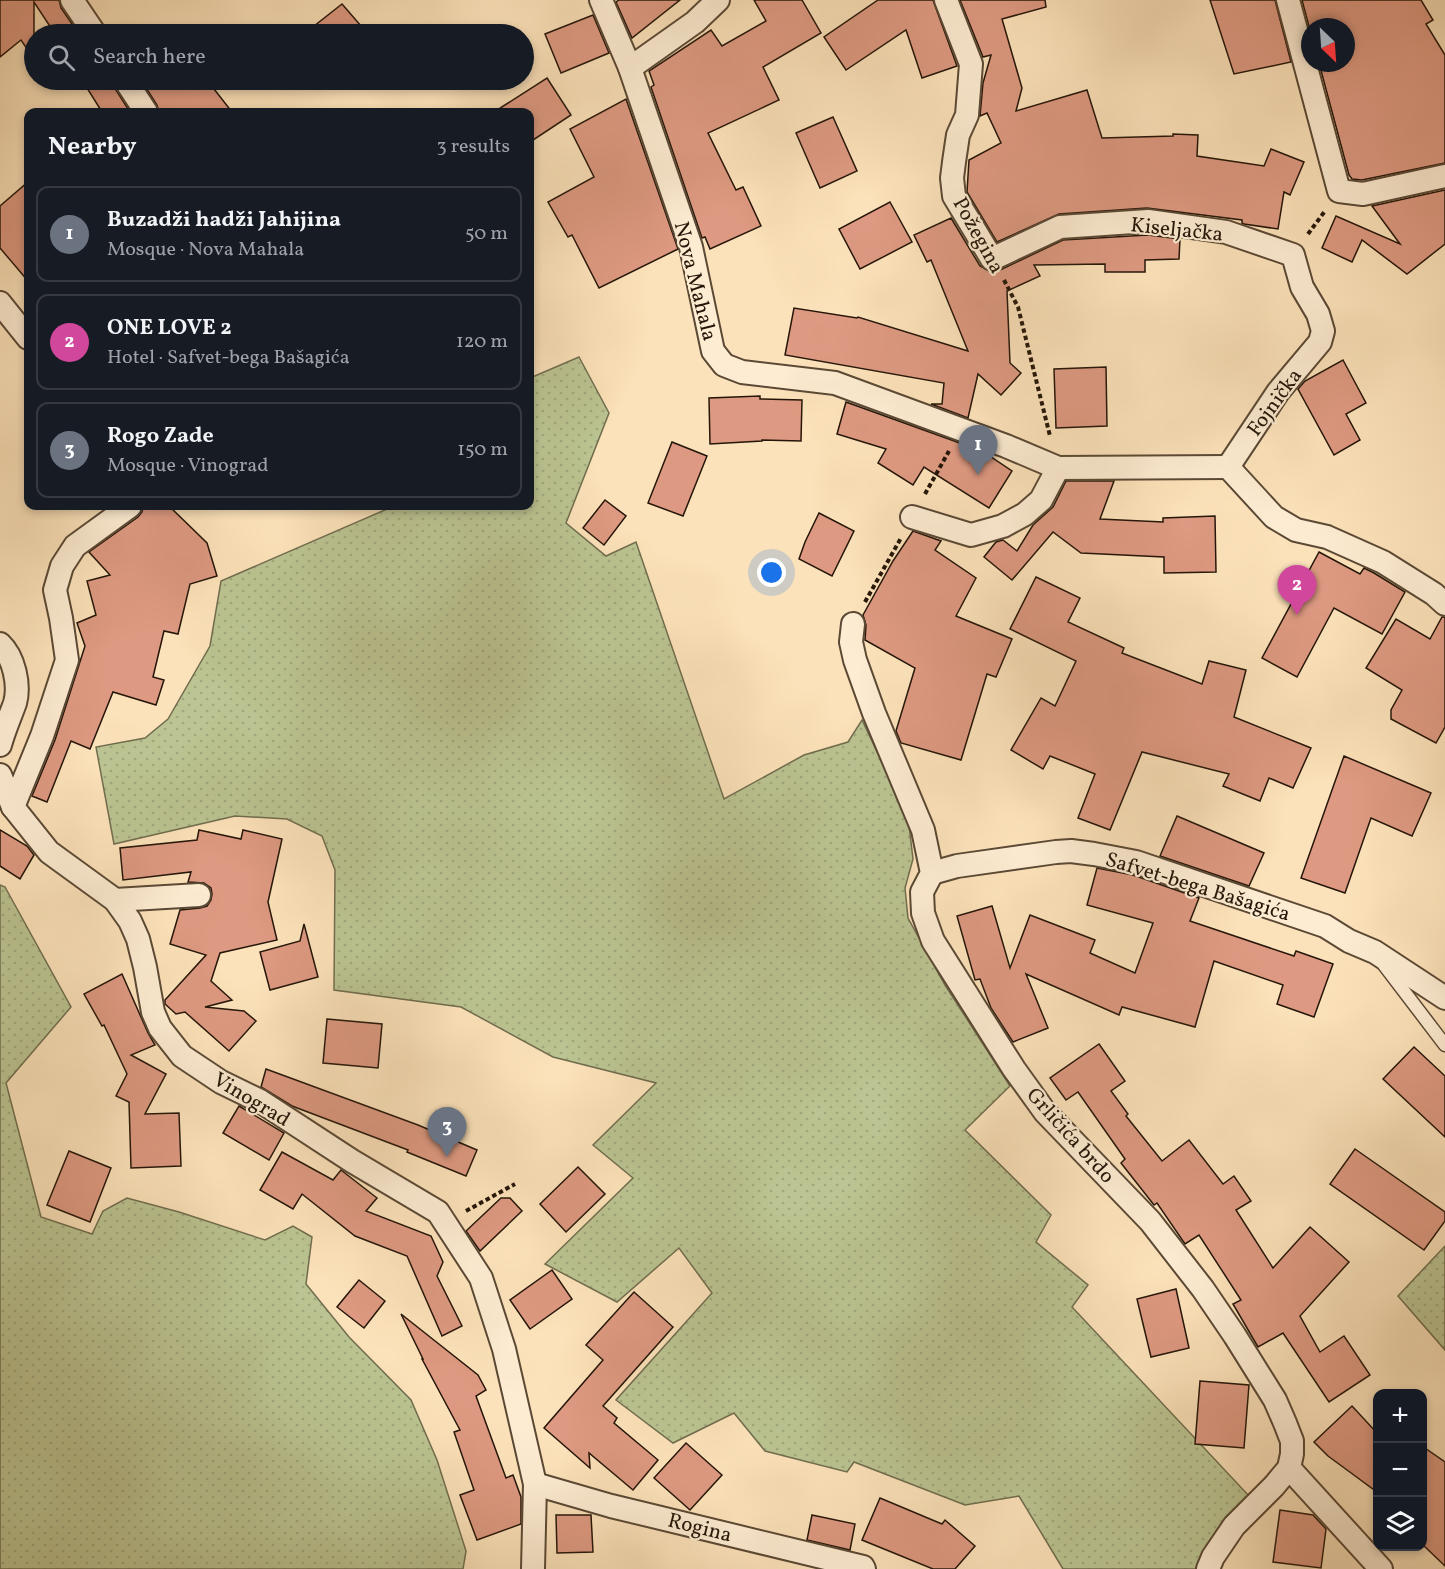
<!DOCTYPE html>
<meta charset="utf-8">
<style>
:root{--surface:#171b24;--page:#242831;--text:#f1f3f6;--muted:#9ea1a6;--line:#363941;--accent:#c59692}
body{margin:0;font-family:Vollkorn,serif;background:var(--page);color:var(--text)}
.controls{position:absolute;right:18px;bottom:18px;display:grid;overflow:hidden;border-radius:12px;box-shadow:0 3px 9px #0003}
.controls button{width:54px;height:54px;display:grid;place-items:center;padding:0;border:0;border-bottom:2px solid var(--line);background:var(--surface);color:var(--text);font:30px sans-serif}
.compass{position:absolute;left:1301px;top:18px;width:54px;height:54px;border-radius:50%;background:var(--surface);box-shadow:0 3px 9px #0003;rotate:155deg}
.you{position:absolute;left:772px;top:573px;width:21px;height:21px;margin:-15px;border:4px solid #fff;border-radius:50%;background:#1a73e8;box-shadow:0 0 0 9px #1a73e833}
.badge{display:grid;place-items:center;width:39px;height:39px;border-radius:50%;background:var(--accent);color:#fff;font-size:20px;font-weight:700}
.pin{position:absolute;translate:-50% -50px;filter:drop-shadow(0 2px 3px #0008)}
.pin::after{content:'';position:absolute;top:32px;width:21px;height:18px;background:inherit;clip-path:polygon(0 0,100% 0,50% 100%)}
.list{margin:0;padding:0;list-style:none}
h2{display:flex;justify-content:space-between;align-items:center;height:78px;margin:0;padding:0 24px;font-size:26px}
h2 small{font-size:20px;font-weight:400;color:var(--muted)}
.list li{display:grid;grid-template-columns:39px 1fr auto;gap:18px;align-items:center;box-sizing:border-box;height:96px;margin:0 12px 12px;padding:0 12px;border:2px solid var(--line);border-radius:12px}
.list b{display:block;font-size:22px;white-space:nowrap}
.list p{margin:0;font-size:20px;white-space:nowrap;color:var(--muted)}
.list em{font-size:20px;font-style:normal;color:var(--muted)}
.icon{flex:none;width:33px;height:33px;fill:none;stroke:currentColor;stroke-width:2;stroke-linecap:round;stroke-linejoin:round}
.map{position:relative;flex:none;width:1445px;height:1569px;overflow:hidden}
.search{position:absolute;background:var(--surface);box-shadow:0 3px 9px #0003;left:24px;top:24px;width:510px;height:66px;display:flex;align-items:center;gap:15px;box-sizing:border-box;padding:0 21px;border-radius:33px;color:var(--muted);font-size:22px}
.panel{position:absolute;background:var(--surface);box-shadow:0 3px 9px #0003;left:24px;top:108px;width:510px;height:402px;border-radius:12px}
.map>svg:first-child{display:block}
.grass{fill:url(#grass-dots);stroke:#706d4e;stroke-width:1.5}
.building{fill:#dd9981;stroke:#251609;stroke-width:1.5}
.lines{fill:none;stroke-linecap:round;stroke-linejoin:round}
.service-casing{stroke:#5b4935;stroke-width:15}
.minor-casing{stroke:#5b4935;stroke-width:26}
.path{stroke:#251609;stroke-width:4;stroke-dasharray:4.5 3;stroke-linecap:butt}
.service{stroke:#fdecd2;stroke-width:12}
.minor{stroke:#fdecd2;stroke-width:22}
.labels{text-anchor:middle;stroke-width:4.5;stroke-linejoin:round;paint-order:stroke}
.street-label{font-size:21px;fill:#251609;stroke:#fdecd2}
</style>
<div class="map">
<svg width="1445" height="1569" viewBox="0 0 1445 1569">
<defs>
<pattern id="grass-dots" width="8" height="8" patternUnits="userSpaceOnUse" patternTransform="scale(1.5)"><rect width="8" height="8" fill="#bbc492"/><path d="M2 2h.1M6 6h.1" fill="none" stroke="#a1a87d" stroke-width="1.8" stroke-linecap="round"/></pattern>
</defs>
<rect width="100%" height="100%" fill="#fce2ba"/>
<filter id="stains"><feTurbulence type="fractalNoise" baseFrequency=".00333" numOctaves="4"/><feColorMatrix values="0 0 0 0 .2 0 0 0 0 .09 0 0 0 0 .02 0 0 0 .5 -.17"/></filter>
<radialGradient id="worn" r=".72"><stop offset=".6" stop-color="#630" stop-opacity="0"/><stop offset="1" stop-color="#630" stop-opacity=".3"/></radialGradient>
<g class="grass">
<path d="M579,357l30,56 -43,110 40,33 30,-14 88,257 80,-44 44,-13 14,-22 46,97 5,42 -8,29 3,30 37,67 65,101 -45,44 86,85 -15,27 52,43 -16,22 178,190 -52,72h-135l-44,-73 -54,9 -111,-43 -7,10 -82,-21 -31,-38 -61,30 -57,-43 96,-107 -33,-45 -62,54 -72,-38 88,-86 -40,-33 63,-62 -103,-26 -92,-50 -127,-17 1,-120 -13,-34 -35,-17 -52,-3 -121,28 -18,-97 49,-9 23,-19 42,-73 11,-65 173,-75h136v-128z"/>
<path d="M0,885l5,2 66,120 -65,76 35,134 51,17 11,-23 24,-13 52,14 86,28 28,-14 19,11 -6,47 43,53 62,63 26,60 29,91 -3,18h-463z"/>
<path d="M1445,1246v104l-47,-54z"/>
</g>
<g class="building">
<path d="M0,0h59l2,8 18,26h-24l-21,-32v57l-13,-19 -21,17z"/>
<path d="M619,0h61l-48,38 -16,-36z"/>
<path d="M754,0h48l19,33 -58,34 16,33 -71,33 28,57 7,-3 18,39 -51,23 -5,-12 -3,1 -51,-151 3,-2 -5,-14 62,-41 11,16 44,-25z"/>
<path d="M878,0h55l24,66 -35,12 -16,-48 -60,40 -22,-33z"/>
<path d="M960,0h85l1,7 -44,12 20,69 -6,23 71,-21 15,48 71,-2v-2l25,1 -1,21 67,10 7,-17 33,13 -14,33 -6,-3 -6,37 -34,-5 -2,-1v-3l-95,-12 -88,6 -62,28 -30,-50 2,-32 32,-17 -14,-30 -7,3 3,-33 8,-28 -8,2z"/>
<path d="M1210,0h65l16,62 -57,12z"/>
<path d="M1302,0h119l12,20 -7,4 19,31v108l-83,17 -10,-1 -3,-4 -30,-112h27v-36h-36v3z"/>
<path d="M342,4l26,30h-64z"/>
<path d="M593,15l16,38 -48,20 -16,-39z"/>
<path d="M547,78l24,37 -41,27v-30h-36z"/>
<path d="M82,80h30l2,7 16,25h-28z"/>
<path d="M141,80h66l25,32h-73l-2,-7z"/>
<path d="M626,99l52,150 -79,39 -27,-53 -4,2 -20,-35 46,-25 -24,-48z"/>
<path d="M833,117l24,54 -37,17 -24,-55z"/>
<path d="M28,182v99l-28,-33v-42z"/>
<path d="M1445,190v54l-38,30 -45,-34 -10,22 -30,-14 14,-32 64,28 -28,-38z"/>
<path d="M890,202l22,40 -52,27 -21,-40z"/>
<path d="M951,218l29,48 11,6 7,-1 65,-31 85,-5 32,4 -1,20 -34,1v12h-40v-8l-71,1 6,11 -33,15 3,72 11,10 -20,22 -23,-21 -10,44 -37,-14h11l2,-21 -159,-28 9,-47 63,10 1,-1 110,34 -37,-91 -4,2 -13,-27z"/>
<path d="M1343,360l23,43 -20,11 14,26 -26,15 -36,-66 7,-8z"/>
<path d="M1106,367l1,59 -51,2 -2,-59z"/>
<path d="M760,396v3l42,1 -1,41 -39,-1v1l-52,3 -1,-46z"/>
<path d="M846,402l136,49 30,20 -23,37 -65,-41 -11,18 -35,-22 8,-14 -49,-15z"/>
<path d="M672,442l35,14 -24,60 -35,-13z"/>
<path d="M1066,481h48l-14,38 63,3v-4l52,-2 1,56 -52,1v-16l-83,-4 -28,-21 -41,48 -28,-23 12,-15 7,-2 14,11 16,-26 20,-18z"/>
<path d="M605,500l21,16 -22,29 -21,-17z"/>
<path d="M143,506h26l38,37 10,33 -27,8 -12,50 -14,-3 -11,46 11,3 -8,25 -43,-13 -23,57 -19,-8 -24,61 -15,-6 23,-56 30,-94 -8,-23 19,-8 -9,-34 23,-6 -21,-23 49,-35 4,-5z"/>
<path d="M819,513l35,18 -22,45 -33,-17 6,-17z"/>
<path d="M913,531l28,10 -6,9 41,28 -20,38 56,23 -16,38 -9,-3 -26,86 -60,-17 -5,-12 19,-63 -50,-28 1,-15 -3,-10 30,-54z"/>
<path d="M1319,552l41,22 4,-6 10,5 31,19 -23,42 -48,-26 -37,69 -35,-19z"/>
<path d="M1036,577l44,21 -12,24 56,26 -2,5 80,31 7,-23 37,9 -12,47 77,31 -18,40 -24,-10 -9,23 -37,-15 6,-12 -87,-22 -32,78 -32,-12 17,-44 -45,-18 -7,13 -32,-19 30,-52 14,8 21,-45 -66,-32z"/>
<path d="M1442,617h3v110l-9,16 -45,-24v-9l11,-20 -36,-22 30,-49 34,20z"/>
<path d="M1344,756l87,37 -19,43 -41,-18 -26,75 -44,-15z"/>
<path d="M1177,816l87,37 -15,33 -89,-30z"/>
<path d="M0,830l27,16 7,9 -14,24 -20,-13z"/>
<path d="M199,830l42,9 2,-9 39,9 -14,63 9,38 -57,13 -9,28 21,19 -27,7 39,4 12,10 -27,30 -44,-39 -9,2 -11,-10v-4l41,-45 -36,-11 10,-34 20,-2 7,-2 4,-6 1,-6 -1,-6 -7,-5 -16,-1 3,-10 -68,8 -3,-32 77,-8z"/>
<path d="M1097,868l36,7 66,23 -9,23 104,35 2,-5 37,13 -19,53 -37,-13 6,-19 -69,-24 -19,66 -73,-20 -3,8 -93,-41 22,54 -35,14 -22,-34 -11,-29 -5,1 -18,-64 35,-10 18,62 20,-53 65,25 -5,13 45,20 18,-50 -66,-18z"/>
<path d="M304,924l14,53 -48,13 -10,-38 40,-11z"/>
<path d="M122,974l26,59 7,12 -24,10 35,19 -21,40 34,-1 2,53 -50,2 -2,-66 -13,-6 11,-22 -23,-49 -2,1 -18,-32z"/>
<path d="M327,1019l55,5 -4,44 -55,-5z"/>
<path d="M1099,1044l26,37 -14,10 17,23 -2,2 36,45 27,-21 34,44 11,-8 17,25 -15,9 37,58 37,-41 39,35 -49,54 20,36 24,-16 26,39 -41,27 -46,-69 -25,14 -25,-43 8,-4 -42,-65 -14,9 -28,-41 -3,2 -33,-42 4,-4 -47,-67 -12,8 -16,-22z"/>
<path d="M1414,1047l31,29v61l-62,-58z"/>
<path d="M266,1069l152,56 59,25 -11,26 -59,-24 1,-2 -116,-44 -31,-19z"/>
<path d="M239,1106l45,27 -15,27 -46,-27z"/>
<path d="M1355,1149l90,63v9l-21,29 -94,-66z"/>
<path d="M69,1151l42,17 -21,54 -43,-17z"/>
<path d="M282,1152l51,28 8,-10 36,28 -11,13 65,25 12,26 -6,14 25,50 -20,10 -35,-80 -52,-20 -53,-42 -9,15 -33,-19z"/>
<path d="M578,1167l27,27 -39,38 -26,-28z"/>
<path d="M501,1198h9l12,13 -42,40 -14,-20z"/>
<path d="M552,1270l20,29 -42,30 -20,-29z"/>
<path d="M359,1280l26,21 -21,27 -27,-21z"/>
<path d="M1176,1289l13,59 -38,9 -14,-58z"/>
<path d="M634,1292l39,35 -70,79 14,12 -3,5 44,37 -25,30 -44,-37 1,15 -46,-40 59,-68 -17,-15z"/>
<path d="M401,1314l77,61 8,15 -10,6 30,82 7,-3 8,22v27l-44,16 -17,-45 14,-5 -20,-58 6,-2 -38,-71h1z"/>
<path d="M1200,1381l49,4 -5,63 -49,-4z"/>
<path d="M1352,1406l25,27v59l-49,-36 -14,-14z"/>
<path d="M686,1443l36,32 -32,35 -36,-32z"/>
<path d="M1422,1446l23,16v104l-23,-22z"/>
<path d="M880,1498l62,26 3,-4 30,26 -20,23h-22l-71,-29z"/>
<path d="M1280,1510l33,5 13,14 -5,39 -48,-6z"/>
<path d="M556,1515h35l2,37 -36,1z"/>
<path d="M812,1515l43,9 -5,26 -43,-10z"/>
</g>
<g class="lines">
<g class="service-casing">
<path id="service" d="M1384,965l61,80"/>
</g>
<g class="minor-casing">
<g id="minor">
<path d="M72,0l23,34"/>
<path d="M601,0l29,68 61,179 22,104 11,14 18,7 93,11 171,63 52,22 170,-1"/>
<path d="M946,0l25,64 -4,51 -9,20 -4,27 -2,16 2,18 38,63 68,-32 88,-6 78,11 67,23 9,32 16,27 5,17 -3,11 -42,50 -50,75"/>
<path d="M1288,0l51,191 24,3 82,-18"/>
<path d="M630,68l65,-46 23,-22"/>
<path d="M125,80l21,32"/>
<path d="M0,303l28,35"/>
<path d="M1228,467l46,50 22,13 31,7 56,25 51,32 11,10"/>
<path d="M912,517l59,18 32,-9 22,-12 16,-14 17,-32"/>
<path d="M853,624l-2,18 4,18 19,53 49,117 9,43 -10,19 1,21 10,28 81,128 31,43 105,109 53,68 32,47 40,64 10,23 7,18v13l-3,14 -15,18 -40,40 -21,31 -5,12"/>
<path d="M0,644c14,13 20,41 15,59 -5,14 -11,27 -15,42"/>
<path d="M0,775l13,32 36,45 66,48 15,21 8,18 7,28 8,45 7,16 22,28 39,26 39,19 92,60 86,51 43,66 23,71 31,135 -2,85"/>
<path d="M13,807l29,-71 25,-76 -6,-42 -6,-28 7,-24 13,-20 55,-40"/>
<path d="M932,873l25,-7 99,-14 15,-1 23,3 42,8 189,64 24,15 26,11 70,46"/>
<path d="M115,900l84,-5"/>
<path d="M1289,1468l92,101"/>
<path d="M535,1484l76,22 252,61 1,2"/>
</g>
</g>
<g class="path">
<path d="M1308,234l17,-23"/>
<path d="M1004,280l14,27 32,129"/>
<path d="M925,494l24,-43"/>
<path d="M865,602l36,-64"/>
<path d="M466,1211l49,-27"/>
</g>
<use href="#service" class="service"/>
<use href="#minor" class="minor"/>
</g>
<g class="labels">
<g class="street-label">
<text transform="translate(1177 229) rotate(6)" y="7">Kiseljačka</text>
<text transform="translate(979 235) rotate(61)" y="7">Požegina</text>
<text transform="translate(696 281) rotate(76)" y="7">Nova Mahala</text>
<text transform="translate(1274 402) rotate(-54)" y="7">Fojnička</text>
<text transform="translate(1198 886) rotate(17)" y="7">Safvet-bega Bašagića</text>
<text transform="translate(252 1099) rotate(31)" y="7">Vinograd</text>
<text transform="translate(1071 1135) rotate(48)" y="7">Grličića brdo</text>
<text transform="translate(700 1527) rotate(14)" y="7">Rogina</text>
</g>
</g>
<rect width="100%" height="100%" filter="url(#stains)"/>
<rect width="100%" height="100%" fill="url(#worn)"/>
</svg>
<div class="controls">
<button>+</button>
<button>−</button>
<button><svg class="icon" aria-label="layers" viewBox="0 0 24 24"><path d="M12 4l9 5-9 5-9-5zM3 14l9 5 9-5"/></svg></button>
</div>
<svg class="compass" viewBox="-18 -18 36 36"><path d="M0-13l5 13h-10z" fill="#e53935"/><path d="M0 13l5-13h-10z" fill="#9ea1a6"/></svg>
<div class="you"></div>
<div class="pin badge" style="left:978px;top:475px;background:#6b7280">1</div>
<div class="pin badge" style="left:1297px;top:615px;background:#d1479c">2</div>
<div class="pin badge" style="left:447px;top:1157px;background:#6b7280">3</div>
<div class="search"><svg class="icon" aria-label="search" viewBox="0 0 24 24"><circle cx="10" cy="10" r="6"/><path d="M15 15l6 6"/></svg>Search here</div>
<section class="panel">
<h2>Nearby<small>3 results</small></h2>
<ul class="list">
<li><span class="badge" style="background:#6b7280">1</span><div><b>Buzadži hadži Jahijina</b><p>Mosque · Nova Mahala</p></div><em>50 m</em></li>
<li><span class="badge" style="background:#d1479c">2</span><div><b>ONE LOVE 2</b><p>Hotel · Safvet-bega Bašagića</p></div><em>120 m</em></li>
<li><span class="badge" style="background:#6b7280">3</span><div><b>Rogo Zade</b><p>Mosque · Vinograd</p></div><em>150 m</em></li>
</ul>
</section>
</div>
